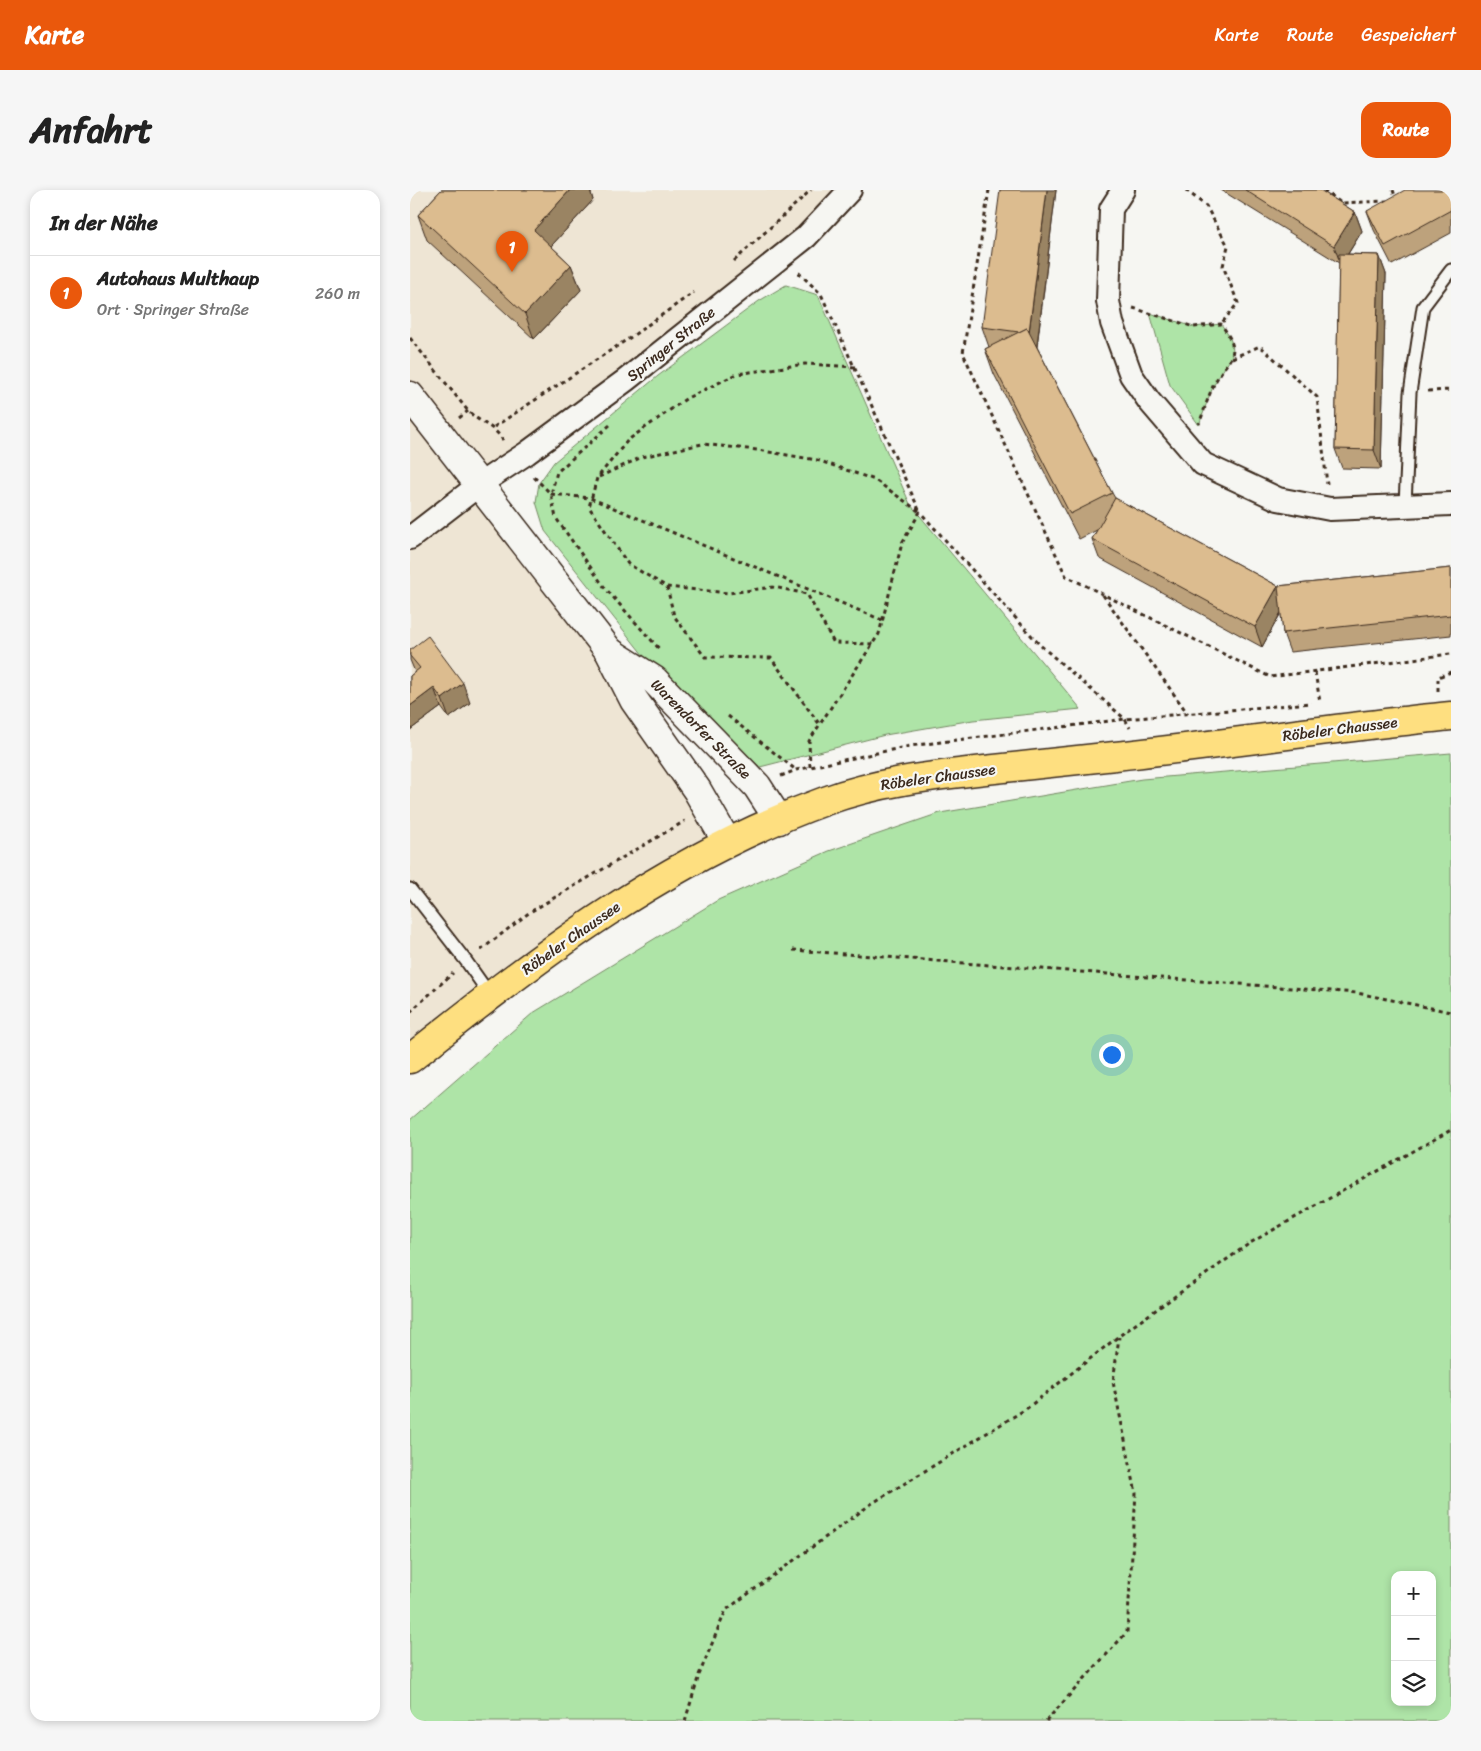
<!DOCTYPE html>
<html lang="de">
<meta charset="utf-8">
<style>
:root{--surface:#fff;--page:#f6f6f6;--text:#222;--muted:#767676;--line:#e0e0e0;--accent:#ea580c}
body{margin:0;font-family:Sriracha,sans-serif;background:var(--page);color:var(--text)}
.controls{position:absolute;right:15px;bottom:15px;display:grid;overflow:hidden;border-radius:10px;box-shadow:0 2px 8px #0003}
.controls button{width:45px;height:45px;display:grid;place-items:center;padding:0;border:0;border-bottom:1px solid var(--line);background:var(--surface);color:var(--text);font:25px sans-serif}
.you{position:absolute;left:701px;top:864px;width:18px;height:18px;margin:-12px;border:4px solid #fff;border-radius:50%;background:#1a73e8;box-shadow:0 0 0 8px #1a73e833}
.badge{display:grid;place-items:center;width:32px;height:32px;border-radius:50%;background:var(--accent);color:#fff;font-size:16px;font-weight:700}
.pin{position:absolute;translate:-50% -41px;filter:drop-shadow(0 1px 2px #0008)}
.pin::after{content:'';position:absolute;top:26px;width:18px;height:15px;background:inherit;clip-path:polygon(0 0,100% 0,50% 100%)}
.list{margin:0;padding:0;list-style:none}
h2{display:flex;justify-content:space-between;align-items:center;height:65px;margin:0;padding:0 20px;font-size:21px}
h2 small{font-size:16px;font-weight:400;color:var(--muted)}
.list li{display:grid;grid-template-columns:32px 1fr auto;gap:15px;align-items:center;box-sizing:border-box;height:75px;padding:0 20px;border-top:1px solid var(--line)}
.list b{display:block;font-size:19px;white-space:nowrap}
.list p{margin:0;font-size:16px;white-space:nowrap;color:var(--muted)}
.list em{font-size:16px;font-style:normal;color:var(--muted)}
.icon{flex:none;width:28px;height:28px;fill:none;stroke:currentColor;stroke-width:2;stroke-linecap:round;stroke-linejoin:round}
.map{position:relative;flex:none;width:1041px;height:1531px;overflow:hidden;border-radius:15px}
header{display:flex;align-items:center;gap:30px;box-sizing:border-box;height:70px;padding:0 25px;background:var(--accent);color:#fff}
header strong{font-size:24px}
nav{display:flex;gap:28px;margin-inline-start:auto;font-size:18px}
.intro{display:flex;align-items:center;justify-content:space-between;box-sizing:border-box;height:120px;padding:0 30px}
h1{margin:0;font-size:35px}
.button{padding:12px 22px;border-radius:15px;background:var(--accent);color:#fff;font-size:18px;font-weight:700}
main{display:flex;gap:30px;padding:0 30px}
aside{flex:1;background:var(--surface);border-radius:15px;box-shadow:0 2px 8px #0003}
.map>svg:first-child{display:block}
.built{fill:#eee5d4}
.green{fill:#aee4a7;stroke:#748762;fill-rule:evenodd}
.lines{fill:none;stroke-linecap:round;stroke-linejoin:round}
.lane-casing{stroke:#3b2a1e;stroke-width:15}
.street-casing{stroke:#3b2a1e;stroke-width:26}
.secondary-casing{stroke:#3b2a1e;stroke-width:31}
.primary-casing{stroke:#3b2a1e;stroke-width:31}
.path{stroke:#3b2a1e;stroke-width:3;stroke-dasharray:4 4;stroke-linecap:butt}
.lane{stroke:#f6f6f2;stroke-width:11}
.street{stroke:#f6f6f2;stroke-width:22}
.secondary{stroke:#f6f6f2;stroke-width:28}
.primary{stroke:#fedf80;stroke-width:28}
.wall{fill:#bda27b;stroke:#3b2a1e}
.shaded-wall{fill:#9a8464;stroke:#3b2a1e}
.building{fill:#dcbc8f;stroke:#3b2a1e}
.labels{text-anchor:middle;stroke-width:4.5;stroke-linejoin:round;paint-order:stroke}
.street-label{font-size:15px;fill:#3b2a1e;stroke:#f6f6f2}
</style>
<header>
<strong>Karte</strong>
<nav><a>Karte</a><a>Route</a><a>Gespeichert</a></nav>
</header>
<div class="intro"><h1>Anfahrt</h1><a class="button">Route</a></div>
<main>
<aside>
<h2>In der Nähe<small></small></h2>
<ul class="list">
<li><span class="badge">1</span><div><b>Autohaus Multhaup</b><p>Ort · Springer Straße</p></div><em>260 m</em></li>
</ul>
</aside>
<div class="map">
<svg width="1041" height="1531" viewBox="0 0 1041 1531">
<rect width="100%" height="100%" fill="#f6f6f2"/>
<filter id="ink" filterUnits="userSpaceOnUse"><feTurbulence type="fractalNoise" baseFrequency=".02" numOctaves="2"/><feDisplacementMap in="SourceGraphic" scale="10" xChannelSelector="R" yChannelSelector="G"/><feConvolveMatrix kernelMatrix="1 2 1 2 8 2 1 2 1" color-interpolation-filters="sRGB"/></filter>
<g filter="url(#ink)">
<path class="built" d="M0,0h438l-368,294 247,358 -317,217z"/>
<g class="green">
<path d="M376,95l32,10 92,209 171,205 -108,11 -88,15 -125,32 -109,-102 -106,-134 -9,-29 3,-19 15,-21 104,-86 101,-75z"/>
<path d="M740,123l44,14 27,-3c23,32 8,32 -7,61 -6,12 -10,27 -15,40l-29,-40z"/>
<path d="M1041,563v968h-1041v-601l123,-107 185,-113 111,-49 111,-38 202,-34zM985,1385h37v127h-37z"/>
</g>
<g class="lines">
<g class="lane-casing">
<g id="lane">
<path d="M995,315l5,-112 13,-86 28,-37"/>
<path d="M0,699l56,72 24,34"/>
</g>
</g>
<g class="street-casing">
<g id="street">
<path d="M713,0l-12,19 -3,92 4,22 19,52 18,26 54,63 75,35 52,10 121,-5"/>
<path d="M0,348l70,-54 47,-31 99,-73 180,-143 44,-47"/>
</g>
</g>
<g class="secondary-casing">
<g id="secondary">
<path d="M0,206l199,255 25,49 63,90 30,52"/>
<path d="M200,462l44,28 103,106 22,34"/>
</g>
</g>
<g class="primary-casing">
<path id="primary" d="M0,869c128,-103 259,-202 415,-258 52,-19 106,-25 160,-31 43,-5 87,-9 130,-14 112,-12 224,-29 336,-40"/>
</g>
<g class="path">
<path d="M579,0l-26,163 103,223 204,101 181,-23"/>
<path d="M776,0l20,16 22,40 -5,20 15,37 -17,21"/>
<path d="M914,0l17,13 46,-2"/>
<path d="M983,0l3,9"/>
<path d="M0,3l4,-3"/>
<path d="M324,71l77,-71"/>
<path d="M723,118l61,19 27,-3c23,32 8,32 -7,60 -6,13 -10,27 -15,40"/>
<path d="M0,148l58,73c13,13 24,13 35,29"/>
<path d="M822,168l28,-12 57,51 10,87"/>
<path d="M445,177l-50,-3 -68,10 -50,24 -59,42 -31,38 -8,29 39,57 39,23 62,6 45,-6 33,7 27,49 40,1"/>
<path d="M1018,201l23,-1"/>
<path d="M49,228l9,-7"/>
<path d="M200,235l-53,47 -6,22 5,24 49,70 56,63"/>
<path d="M84,237l137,-90 63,-45"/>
<path d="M124,287l17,17 39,4 292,122"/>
<path d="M189,287l43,-20 60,-13 55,6 60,10 58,20 45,32 -99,-218 -23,-22"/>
<path d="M257,397l7,29 31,41 66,1 49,67"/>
<path d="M693,405l85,119"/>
<path d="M905,482l5,30"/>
<path d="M1028,501v-14l13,-5"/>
<path d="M318,526l68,54"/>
<path d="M400,577l-1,-26 70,-107 23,-91 18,-31 120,133 85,74 5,9"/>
<path d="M371,586l15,-6 114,-24 215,-27 186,-16"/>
<path d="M71,760l49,-38 155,-91"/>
<path d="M383,760l564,43 94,19"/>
<path d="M0,822l43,-39"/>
<path d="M275,1531l14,-46 27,-65 145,-106 155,-95 93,-73 131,-93 201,-113"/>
<path d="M636,1531l81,-89 9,-139 -23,-111 6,-45"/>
</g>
<use href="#lane" class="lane"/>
<use href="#street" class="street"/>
<use href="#secondary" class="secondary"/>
<use href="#primary" class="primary"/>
</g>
<g class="wall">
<path d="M31,0h149l3,10 -42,46 20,19 10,25 -47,49 -107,-99 -9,-25z"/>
<path d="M646,0l-19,157 75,146 3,5 163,88 173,-18v67l-161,17 -7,-19 -2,-20 -19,34 -163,-89 -7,-19 5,-9 -18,9 -85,-165 -9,-25 4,-2 -7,-20z"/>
<path d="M811,0h99l35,22 7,19 -14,23 31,1 7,19 -5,195 -39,-1 -7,-19 4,-186z"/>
<path d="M1041,0v43l-59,32 -18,-35 -7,-19z"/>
<path d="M0,460l60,53 -21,15 -8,-11 -31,23v-54l5,-4 -5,-12z"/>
</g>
<g class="shaded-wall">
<path d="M160,0h20l3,10 -50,55 -9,-25z"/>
<path d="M637,0h9l-20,163 -7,-20z"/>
<path d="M945,22l7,19 -21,34 -7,-19z"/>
<path d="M969,65l7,19 -5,195 -7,-19z"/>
<path d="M161,75l10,25 -47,49 -9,-25z"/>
<path d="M868,396l7,19 -23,42 -7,-20z"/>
<path d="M53,493l7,20 -21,15 -7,-19z"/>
<path d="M24,498l7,19 -31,23v-24z"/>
</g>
<g class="building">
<path d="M31,0h129l-36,40 37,35 -46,49 -107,-99z"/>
<path d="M590,0h47l-18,142 -2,-4 -8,4 -37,-5z"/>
<path d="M835,0h75l35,22 -21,34z"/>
<path d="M995,0h46v20l-66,36 -18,-35z"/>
<path d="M929,64l40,1 -5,195 -39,-1z"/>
<path d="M617,138l85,165 -42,21 -85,-165z"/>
<path d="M705,308l163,88 -23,41 -163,-88z"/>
<path d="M1041,378v47l-168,18 -5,-47z"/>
<path d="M18,446l35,47 -21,16 -8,-11 -24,18v-30l10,-8 -10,-12v-6z"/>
</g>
</g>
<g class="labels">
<g class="street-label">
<text transform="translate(261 154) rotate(-39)" y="5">Springer Straße</text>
<text transform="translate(291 539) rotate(45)" y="5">Warendorfer Straße</text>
<text transform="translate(930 539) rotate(-7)" y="5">Röbeler Chaussee</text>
<text transform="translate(528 587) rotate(-8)" y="5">Röbeler Chaussee</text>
<text transform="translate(161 748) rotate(-35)" y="5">Röbeler Chaussee</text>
</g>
</g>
</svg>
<div class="controls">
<button>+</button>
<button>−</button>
<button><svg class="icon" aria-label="layers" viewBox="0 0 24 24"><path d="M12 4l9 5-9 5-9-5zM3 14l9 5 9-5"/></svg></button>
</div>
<div class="you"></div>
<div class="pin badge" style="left:102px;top:82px">1</div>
</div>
</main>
